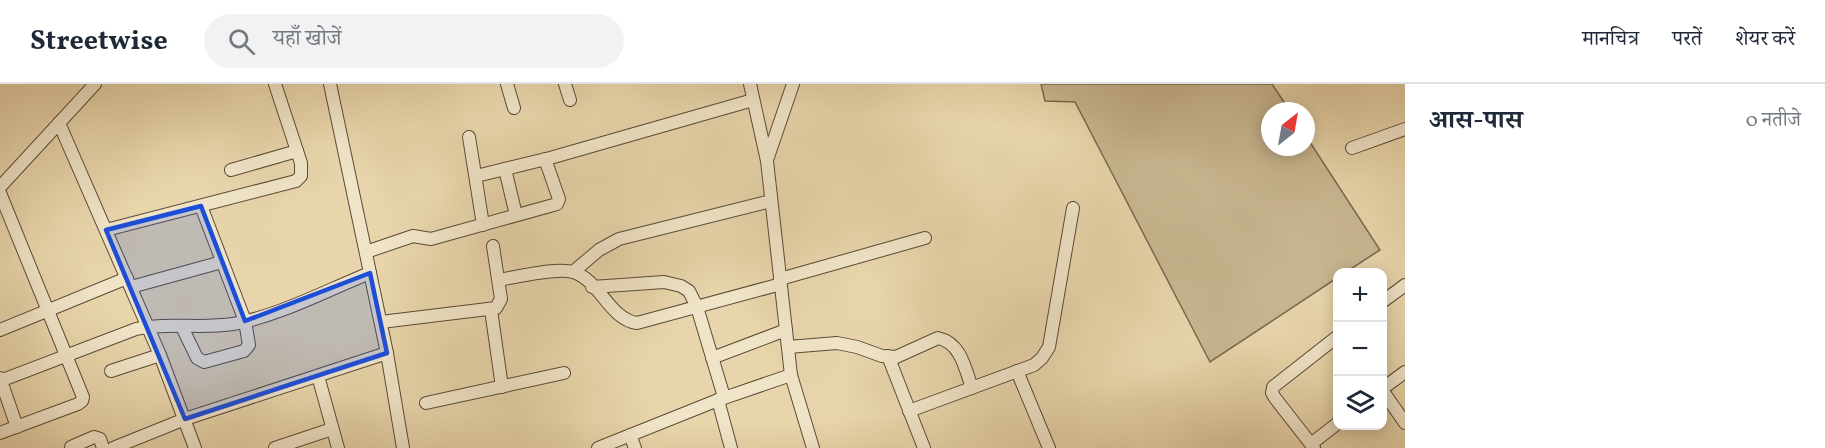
<!DOCTYPE html>
<html lang="hi">
<meta charset="utf-8">
<style>
:root{--surface:#fff;--page:#f2f2f3;--text:#1f2937;--muted:#747a83;--line:#e0e1e3}
body{margin:0;font-family:Vollkorn,"Noto Serif Devanagari",serif;background:var(--page);color:var(--text)}
.controls{position:absolute;right:18px;bottom:18px;display:grid;overflow:hidden;border-radius:12px;box-shadow:0 3px 15px #0003}
.controls button{width:54px;height:54px;display:grid;place-items:center;padding:0;border:0;border-bottom:2px solid var(--line);background:var(--surface);color:var(--text);font:30px sans-serif}
.compass{position:absolute;left:1261px;top:18px;width:54px;height:54px;border-radius:50%;background:var(--surface);box-shadow:0 3px 15px #0003;rotate:31deg}
.list{margin:0;padding:0;list-style:none}
h2{display:flex;justify-content:space-between;align-items:center;height:78px;margin:0;padding:0 24px;font-size:26px}
h2 small{font-size:20px;font-weight:400;color:var(--muted)}
.icon{flex:none;width:33px;height:33px;fill:none;stroke:currentColor;stroke-width:2;stroke-linecap:round;stroke-linejoin:round}
.map{position:relative;flex:none;width:1405px;height:364px;overflow:hidden}
header{display:flex;align-items:center;gap:36px;box-sizing:border-box;height:84px;padding:0 30px;background:var(--surface);border-bottom:2px solid var(--line)}
header strong{font-size:28px}
nav{display:flex;gap:33px;margin-inline-start:auto;font-size:21px}
.search{width:420px;height:54px;background:var(--page);display:flex;align-items:center;gap:15px;box-sizing:border-box;padding:0 21px;border-radius:33px;color:var(--muted);font-size:22px}
main{display:flex}
aside{flex:1;background:var(--surface)}
.map>svg:first-child{display:block}
.green{fill:#c8b690;stroke:#796950;stroke-width:1.5}
.lines{fill:none;stroke-linecap:round;stroke-linejoin:round}
.minor-casing{stroke:#5a4a36;stroke-width:14}
.minor{stroke:#f0e4c8;stroke-width:12}
.marked{fill:#1d4ed8;fill-opacity:0.2;stroke:#1d4ed8;stroke-width:4.5;stroke-linejoin:round}
</style>
<header>
<strong>Streetwise</strong>
<div class="search"><svg class="icon" aria-label="search" viewBox="0 0 24 24"><circle cx="10" cy="10" r="6"/><path d="M15 15l6 6"/></svg>यहाँ खोजें</div>
<nav><a>मानचित्र</a><a>परतें</a><a>शेयर करें</a></nav>
</header>
<main>
<div class="map">
<svg width="1405" height="364" viewBox="0 0 1405 364">
<rect width="100%" height="100%" fill="#e8d5ab"/>
<filter id="stains"><feTurbulence type="fractalNoise" baseFrequency=".00333" numOctaves="4"/><feColorMatrix values="0 0 0 0 .2 0 0 0 0 .09 0 0 0 0 .02 0 0 0 .5 -.17"/></filter>
<radialGradient id="worn" r=".72"><stop offset=".6" stop-color="#630" stop-opacity="0"/><stop offset="1" stop-color="#630" stop-opacity=".3"/></radialGradient>
<path class="green" d="M1041,0h231l18,27h-20v36h36v-11l74,114 -34,22 -8,1 -1,5 -127,84 -135,-260 -30,-1z"/>
<g class="lines">
<g class="minor-casing">
<g id="minor">
<path d="M330,0l57,269 16,95"/>
<path d="M507,0l7,24"/>
<path d="M565,0l5,16"/>
<path d="M750,0l17,77 24,214 22,73"/>
<path d="M59,39l101,232 35,93"/>
<path d="M469,53l14,88"/>
<path d="M1352,64l53,-19"/>
<path d="M767,76l26,-76"/>
<path d="M505,85l11,46"/>
<path d="M231,86l66,-19"/>
<path d="M476,92l74,-18 203,-58"/>
<path d="M0,103l95,-103"/>
<path d="M0,109l83,204 -1,4 -4,3 -78,29"/>
<path d="M106,146l190,-49 5,-5v-13l-26,-79"/>
<path d="M366,168l47,-16 18,3 126,-35 2,-5 -14,-40"/>
<path d="M573,188l26,-22 20,-11 152,-38"/>
<path d="M780,195l145,-41"/>
<path d="M499,196c18,-3 58,-13 74,-8 27,8 36,47 64,51l144,-39"/>
<path d="M131,203l91,-25"/>
<path d="M592,203l72,-5 17,4 8,5 8,16 27,90"/>
<path d="M1382,218l23,-17"/>
<path d="M491,226l11,77"/>
<path d="M381,238l115,-14 5,-9 -8,-53"/>
<path d="M182,243l15,31 7,4 40,-11 5,-6 -4,-24 -44,-115"/>
<path d="M0,246l127,-52"/>
<path d="M788,263l49,-4 20,4 25,9 14,1 42,-19c23,5 27,30 34,50"/>
<path d="M888,272l36,92"/>
<path d="M712,274l74,-28"/>
<path d="M111,287l49,-16"/>
<path d="M1017,287l32,77"/>
<path d="M318,292l20,72"/>
<path d="M0,294l17,49"/>
<path d="M0,297l136,-52c31,-7 65,0 97,-5 46,-8 94,-34 137,-51"/>
<path d="M1382,305l23,-17"/>
<path d="M1382,306l23,33"/>
<path d="M718,316l13,48"/>
<path d="M426,319l138,-30"/>
<path d="M909,327l125,-46 8,-7 7,-11 24,-139"/>
<path d="M630,351l5,13"/>
<path d="M1311,360l27,-21"/>
<path d="M71,363l23,-10 6,2 3,9"/>
<path d="M113,364l72,-29 202,-66"/>
<path d="M275,364l57,-19"/>
<path d="M598,364l120,-48 73,-25"/>
<path d="M1314,364l-39,-50 -3,-5 1,-6 65,-51"/>
</g>
</g>
<use href="#minor" class="minor"/>
</g>
<path class="marked" d="M201,122l44,115 125,-48 17,80 -202,66 -79,-189z"/>
<rect width="100%" height="100%" filter="url(#stains)"/>
<rect width="100%" height="100%" fill="url(#worn)"/>
</svg>
<div class="controls">
<button>+</button>
<button>−</button>
<button><svg class="icon" aria-label="layers" viewBox="0 0 24 24"><path d="M12 4l9 5-9 5-9-5zM3 14l9 5 9-5"/></svg></button>
</div>
<svg class="compass" viewBox="-18 -18 36 36"><path d="M0-13l5 13h-10z" fill="#e53935"/><path d="M0 13l5-13h-10z" fill="#747a83"/></svg>
</div>
<aside>
<h2>आस-पास<small>0 नतीजे</small></h2>
<ul class="list">
</ul>
</aside>
</main>
